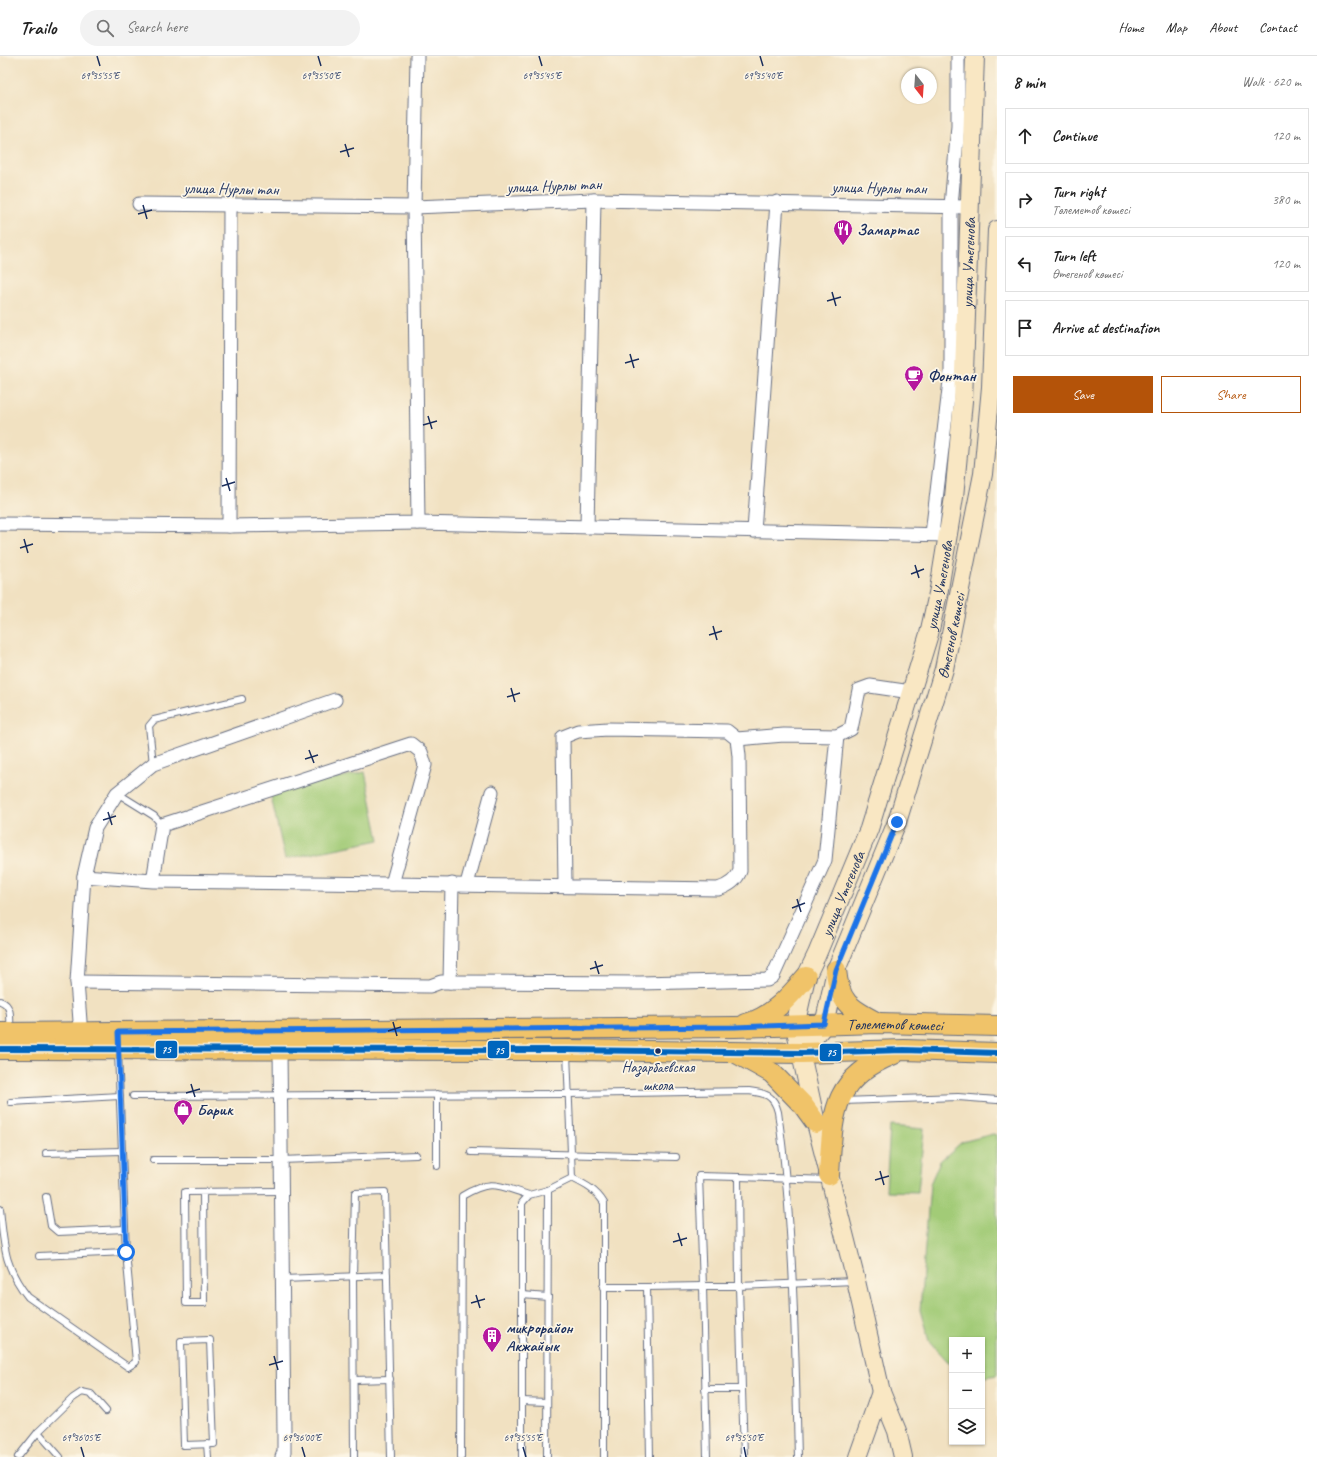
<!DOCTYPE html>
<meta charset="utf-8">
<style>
:root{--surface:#fff;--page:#f2f2f2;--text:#222;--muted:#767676;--line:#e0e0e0;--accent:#b45309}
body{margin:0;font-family:Caveat,sans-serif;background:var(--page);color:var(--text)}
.controls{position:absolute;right:12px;bottom:12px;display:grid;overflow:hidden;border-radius:0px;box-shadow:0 1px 3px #0004}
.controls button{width:36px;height:36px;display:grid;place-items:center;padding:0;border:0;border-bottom:1px solid var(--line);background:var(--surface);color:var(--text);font:20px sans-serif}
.compass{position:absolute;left:901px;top:12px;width:36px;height:36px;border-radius:50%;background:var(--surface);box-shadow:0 1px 3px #0004;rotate:163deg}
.stop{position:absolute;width:12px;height:12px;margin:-9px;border:3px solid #1a73e8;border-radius:50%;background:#fff}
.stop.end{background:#1a73e8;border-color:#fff;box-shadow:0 1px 4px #0008}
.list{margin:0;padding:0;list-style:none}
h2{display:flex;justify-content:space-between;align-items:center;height:52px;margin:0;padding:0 16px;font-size:17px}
h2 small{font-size:13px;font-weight:400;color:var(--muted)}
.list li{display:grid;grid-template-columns:26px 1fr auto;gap:12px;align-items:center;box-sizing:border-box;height:56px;margin:0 8px 8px;padding:0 8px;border:1px solid var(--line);border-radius:0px}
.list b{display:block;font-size:15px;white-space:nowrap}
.list p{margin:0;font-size:13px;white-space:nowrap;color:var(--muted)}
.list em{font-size:13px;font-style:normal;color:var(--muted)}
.actions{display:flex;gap:8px;padding:12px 16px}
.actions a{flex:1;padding:9px 0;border:1px solid var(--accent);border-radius:0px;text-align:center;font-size:14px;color:var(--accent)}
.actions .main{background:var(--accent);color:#fff}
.icon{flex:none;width:22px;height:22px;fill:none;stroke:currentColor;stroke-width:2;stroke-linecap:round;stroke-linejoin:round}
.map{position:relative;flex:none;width:997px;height:1401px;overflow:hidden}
header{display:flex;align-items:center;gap:24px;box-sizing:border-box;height:56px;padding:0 20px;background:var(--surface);border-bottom:1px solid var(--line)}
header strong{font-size:19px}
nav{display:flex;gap:22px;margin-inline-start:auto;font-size:14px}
.search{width:280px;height:36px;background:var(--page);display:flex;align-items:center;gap:10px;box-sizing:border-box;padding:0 14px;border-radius:22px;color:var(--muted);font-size:15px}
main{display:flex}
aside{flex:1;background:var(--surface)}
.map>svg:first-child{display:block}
.green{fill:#a2cb77;stroke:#5e7d6a}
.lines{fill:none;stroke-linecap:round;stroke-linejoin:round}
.lane-casing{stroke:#666d81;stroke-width:8}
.street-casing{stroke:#666d81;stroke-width:15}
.secondary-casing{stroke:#666d81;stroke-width:20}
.primary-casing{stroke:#666d81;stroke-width:22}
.lane{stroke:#fff;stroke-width:6}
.street{stroke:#fff;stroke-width:13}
.secondary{stroke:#f9e7c3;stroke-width:18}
.primary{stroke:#f0c369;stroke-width:20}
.bus-1-casing{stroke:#fcf5e5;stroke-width:9}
.bus-1{stroke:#0065bd;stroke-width:6}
.route{stroke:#1a73e8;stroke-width:5}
.ticks{fill:none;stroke:#1b2f5e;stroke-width:1.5}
.bus-dot{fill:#1b2f5e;stroke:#fcf5e5;stroke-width:1.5}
.labels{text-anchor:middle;stroke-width:3.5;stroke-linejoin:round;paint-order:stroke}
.bus-label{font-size:15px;fill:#1b2f5e;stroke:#fcf5e5}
.street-label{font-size:16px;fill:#1b2f5e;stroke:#fcf5e5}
.poi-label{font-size:16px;font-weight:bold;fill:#1b2f5e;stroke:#fcf5e5;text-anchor:start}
.ticks-label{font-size:10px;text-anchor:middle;fill:#1b2f5e;stroke:#fcf5e5;stroke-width:3.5;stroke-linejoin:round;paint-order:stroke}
.line-badge{stroke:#fcf5e5;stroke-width:1.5}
.badge-label{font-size:11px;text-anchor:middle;font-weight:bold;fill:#fff}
</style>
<header>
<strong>Trailo</strong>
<div class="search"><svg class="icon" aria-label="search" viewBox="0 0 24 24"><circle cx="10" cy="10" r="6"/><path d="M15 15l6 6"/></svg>Search here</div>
<nav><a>Home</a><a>Map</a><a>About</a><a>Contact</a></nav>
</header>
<main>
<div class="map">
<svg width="997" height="1401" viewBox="0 0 997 1401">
<rect width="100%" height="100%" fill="#fcf5e5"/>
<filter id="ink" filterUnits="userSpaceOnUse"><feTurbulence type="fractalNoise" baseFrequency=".025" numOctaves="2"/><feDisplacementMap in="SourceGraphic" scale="8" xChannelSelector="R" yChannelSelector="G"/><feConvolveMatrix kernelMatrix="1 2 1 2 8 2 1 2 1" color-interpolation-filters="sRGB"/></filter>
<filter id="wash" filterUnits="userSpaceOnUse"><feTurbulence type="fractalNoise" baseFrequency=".012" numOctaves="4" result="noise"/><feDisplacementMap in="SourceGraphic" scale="16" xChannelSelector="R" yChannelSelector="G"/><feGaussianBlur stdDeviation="0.9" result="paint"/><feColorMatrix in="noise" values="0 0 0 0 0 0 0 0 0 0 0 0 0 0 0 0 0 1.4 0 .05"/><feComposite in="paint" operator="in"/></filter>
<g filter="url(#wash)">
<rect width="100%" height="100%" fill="#f1e1c1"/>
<g class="green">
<path d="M365,716l14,68 -94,19 -15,-67z"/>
<path d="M890,1070l34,3 -6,63 -32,-1z"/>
<path d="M993,1078l4,1v240l-13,2h-2v-37h-30v26l-23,-25 -9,-31 10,-126 10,-23 22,-19z"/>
</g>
</g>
<g filter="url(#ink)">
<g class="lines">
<g class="lane-casing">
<g id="lane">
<path d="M153,708l-4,-38 5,-6 88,-21"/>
<path d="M117,737l37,23 8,9"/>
<path d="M0,945c13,4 10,19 10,30"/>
<path d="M437,1038v72"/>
<path d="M133,1040l435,-2 181,-3c16,2 25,4 29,21 16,114 17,230 20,345"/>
<path d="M843,1045l115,-4 39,3"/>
<path d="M11,1046l109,-6"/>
<path d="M471,1096l205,5"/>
<path d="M46,1097l76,-2"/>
<path d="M153,1104h128l135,-5"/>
<path d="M699,1120l39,1 1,109h-36z"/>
<path d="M738,1121l91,3"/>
<path d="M572,1122c14,7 24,12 32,25v254"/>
<path d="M548,1134l24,-12 -5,-125"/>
<path d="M203,1136l1,111h-18l-1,-111 96,-1"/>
<path d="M46,1141l5,29 7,6 67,-3"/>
<path d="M0,1153c4,37 4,58 28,88l100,70 8,-5 -10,-110 -8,-200"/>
<path d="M39,1200l87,-4"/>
<path d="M283,1223l104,-4"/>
<path d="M603,1231h44"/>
<path d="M522,1239l26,2"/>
<path d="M210,1284l4,104 -30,1 -3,-104z"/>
<path d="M354,1324l36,-1"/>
<path d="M705,1333h37"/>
<path d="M522,1345l25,1"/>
<path d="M38,1376l35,-34 9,-6 9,2 15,17"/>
<path d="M207,1388l1,13"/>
<path d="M18,1401l20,-25 22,25"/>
<path d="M354,1401l-1,-180 2,-84 30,-1 6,265"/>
<path d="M461,1401l1,-261c30,-18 37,-10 67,-1"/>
<path d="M522,1401v-254l7,-8 19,-5 -1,267"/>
<path d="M650,1401l-3,-170 56,-1 4,171"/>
<path d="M744,1401l-5,-171 115,-5"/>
</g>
</g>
<g class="street-casing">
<g id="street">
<path d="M139,148l275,3 180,-7 375,7"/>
<path d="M418,467l530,12"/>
<path d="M0,468l229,2 1,-321"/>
<path d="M229,470l189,-3 -4,-316 3,-151"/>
<path d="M587,471l7,-327"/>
<path d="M754,475l23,-329"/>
<path d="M932,478l19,-162v-166l7,-80v-70"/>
<path d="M737,683l47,-4 53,1 14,-7 8,-39 11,-4 41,6"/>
<path d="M84,820l11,-48 22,-35 36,-29 182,-64"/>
<path d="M392,828l326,5c10,-3 18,-8 22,-18l-1,-115 -2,-17 -10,-8 -119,-2 -30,2 -15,6 2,148"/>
<path d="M467,828l25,-92"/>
<path d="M77,926l353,4 11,-4h9l2,-98"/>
<path d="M450,926l190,1 127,-3 6,-4 52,-116 12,-124"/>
<path d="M77,976l3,-11 -3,-39 7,-106 69,5 9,-56 249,-81 10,8 4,13 -33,119 -239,-3"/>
<path d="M280,994l4,383v19l-2,5"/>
</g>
</g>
<g class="secondary-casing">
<g id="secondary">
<path id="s1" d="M802,997l22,-28 12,-55 61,-148 47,-153 39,-195 8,-87 6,-157"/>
<path d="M858,1401l23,-65"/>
<path id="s2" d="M903,1401l-6,-26 -16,-39 -25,-111 -40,-158 -21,-97 11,-49 11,-23 52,-125 60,-195 10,-45 15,-92 9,-96 12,-345"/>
</g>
</g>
<g class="primary-casing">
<g id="primary">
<path d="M836,914c3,32 13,38 40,52"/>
<path d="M746,968c26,-7 43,-27 60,-47"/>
<path id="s3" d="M0,977l735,-6 145,-4 117,3"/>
<path d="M0,993l567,1 235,3 102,-3 93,3"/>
<path d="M738,998l34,19 31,32 13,18"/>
<path d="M829,1119c4,-60 1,-96 65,-121"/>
</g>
</g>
<use href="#lane" class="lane"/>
<use href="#street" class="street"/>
<use href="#secondary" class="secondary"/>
<use href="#primary" class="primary"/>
<g class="bus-1-casing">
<path id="bus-1" d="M0,993l567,1 235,3 102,-3 93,3"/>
</g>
<use href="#bus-1" class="bus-1"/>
</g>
</g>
<g class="lines" filter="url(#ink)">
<path class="route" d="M126,1196l-8,-220 617,-5 89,-3 12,-54 61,-148"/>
</g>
<path class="ticks" d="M97,0l3,10M318,0l3,10M539,0l3,10M760,0l3,10M345,88l4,13M340,96l14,-4M143,149l4,14M138,158l14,-4M832,236l4,14M827,245l14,-4M630,298l4,14M625,307l14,-4M428,360l4,13M423,369l14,-4M226,422l4,13M222,430l13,-4M24,483l4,14M20,492l13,-4M915,509l4,13M911,518l13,-5M713,570l4,14M709,579l13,-4M511,632l4,14M507,641l13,-4M309,694l5,13M305,703l13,-4M108,756l4,13M103,764l13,-4M797,843l4,13M792,852l13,-5M595,905l4,13M590,913l13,-4M393,966l4,14M388,975l13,-4M191,1028l4,13M186,1037l14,-4M880,1115l4,14M875,1124l14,-4M678,1177l4,13M673,1186l14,-4M476,1239l4,13M471,1247l14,-4M274,1300l4,14M269,1309l14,-4M81,1391l3,10M302,1391l3,10M523,1391l3,10M744,1391l2,10"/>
<defs>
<g id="restaurant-pin" transform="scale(1)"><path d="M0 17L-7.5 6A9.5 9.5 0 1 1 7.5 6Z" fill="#b5179e" stroke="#fcf5e5"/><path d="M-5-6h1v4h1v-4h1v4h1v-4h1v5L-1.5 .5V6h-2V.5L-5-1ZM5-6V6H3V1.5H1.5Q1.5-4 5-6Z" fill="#fff"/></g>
<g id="cafe-pin" transform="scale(1)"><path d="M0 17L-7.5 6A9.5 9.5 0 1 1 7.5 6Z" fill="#b5179e" stroke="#fcf5e5"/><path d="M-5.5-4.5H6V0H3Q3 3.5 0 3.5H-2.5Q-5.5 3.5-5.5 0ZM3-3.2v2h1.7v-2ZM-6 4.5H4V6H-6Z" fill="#fff"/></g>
<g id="shop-pin" transform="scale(1)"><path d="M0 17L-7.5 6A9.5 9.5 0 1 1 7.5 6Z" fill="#b5179e" stroke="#fcf5e5"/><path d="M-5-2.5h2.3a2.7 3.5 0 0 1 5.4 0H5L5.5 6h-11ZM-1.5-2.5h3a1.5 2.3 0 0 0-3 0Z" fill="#fff"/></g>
<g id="building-pin" transform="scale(1)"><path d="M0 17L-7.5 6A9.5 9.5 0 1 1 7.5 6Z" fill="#b5179e" stroke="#fcf5e5"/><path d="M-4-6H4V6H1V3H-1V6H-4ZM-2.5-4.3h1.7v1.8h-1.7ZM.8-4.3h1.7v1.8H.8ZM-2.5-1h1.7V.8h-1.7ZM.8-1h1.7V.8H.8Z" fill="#fff"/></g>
</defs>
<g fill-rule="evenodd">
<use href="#restaurant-pin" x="843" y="173"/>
<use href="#cafe-pin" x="914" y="319"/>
<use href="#shop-pin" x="183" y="1053"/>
<use href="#building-pin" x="492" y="1280"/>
</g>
<circle class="bus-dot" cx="658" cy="995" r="3.5"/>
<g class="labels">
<g class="bus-label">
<text x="658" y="1016">Назарбаевская<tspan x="658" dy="18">школа</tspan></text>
</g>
<g class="street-label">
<text transform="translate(554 129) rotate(-2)" y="6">улица Нурлы тан</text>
<text transform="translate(879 131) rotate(1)" y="6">улица Нурлы тан</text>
<text transform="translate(231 132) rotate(1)" y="6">улица Нурлы тан</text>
<text dy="6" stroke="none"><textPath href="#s2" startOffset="1234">улица Утегенова</textPath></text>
<text dy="6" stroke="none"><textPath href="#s2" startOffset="910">улица Утегенова</textPath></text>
<text dy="6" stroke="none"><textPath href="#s1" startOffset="446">Өтегенов көшесі</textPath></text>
<text dy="6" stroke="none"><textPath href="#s2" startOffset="586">улица Утегенова</textPath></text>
<text dy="6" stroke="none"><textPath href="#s3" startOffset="895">Төлеметов көшесі</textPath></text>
</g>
<g class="poi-label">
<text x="857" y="179">Замартас</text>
<text x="928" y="325">Фонтан</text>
<text x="197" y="1059">Барик</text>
<text x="506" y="1277">микрорайон<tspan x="506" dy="18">Акжайык</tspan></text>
</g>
</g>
<g class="ticks-label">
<text x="100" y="23">69°35'55"E</text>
<text x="321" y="23">69°35'50"E</text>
<text x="542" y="23">69°35'45"E</text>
<text x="763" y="23">69°35'40"E</text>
<text x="81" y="1385">69°36'05"E</text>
<text x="302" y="1385">69°36'00"E</text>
<text x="523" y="1385">69°35'55"E</text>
<text x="744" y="1385">69°35'50"E</text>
</g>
<g class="line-badge">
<rect x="155" y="984" width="23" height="19" rx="4" fill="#0065bd"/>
<rect x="487" y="984" width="23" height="19" rx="4" fill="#0065bd"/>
<rect x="819" y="987" width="23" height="19" rx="4" fill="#0065bd"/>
</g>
<g class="badge-label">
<text x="166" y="997">75</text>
<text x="499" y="998">75</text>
<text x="831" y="1000">75</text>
</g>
</svg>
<div class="controls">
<button>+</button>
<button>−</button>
<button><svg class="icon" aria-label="layers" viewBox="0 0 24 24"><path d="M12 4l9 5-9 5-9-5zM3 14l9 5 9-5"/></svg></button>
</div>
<svg class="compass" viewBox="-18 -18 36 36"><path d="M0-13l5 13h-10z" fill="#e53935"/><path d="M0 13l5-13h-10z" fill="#767676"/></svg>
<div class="stop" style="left:126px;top:1196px"></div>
<div class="stop end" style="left:897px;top:766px"></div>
</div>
<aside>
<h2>8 min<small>Walk · 620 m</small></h2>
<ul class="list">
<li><svg class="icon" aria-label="ahead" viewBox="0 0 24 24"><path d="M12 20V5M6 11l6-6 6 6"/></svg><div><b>Continue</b></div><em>120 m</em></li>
<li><svg class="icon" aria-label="right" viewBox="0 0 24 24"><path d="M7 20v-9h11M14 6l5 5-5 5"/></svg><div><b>Turn right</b><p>Төлеметов көшесі</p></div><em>380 m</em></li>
<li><svg class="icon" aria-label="left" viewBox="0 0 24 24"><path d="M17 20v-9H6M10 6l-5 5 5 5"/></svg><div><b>Turn left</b><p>Өтегенов көшесі</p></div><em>120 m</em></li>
<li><svg class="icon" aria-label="arrive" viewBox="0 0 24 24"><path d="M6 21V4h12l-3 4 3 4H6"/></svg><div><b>Arrive at destination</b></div></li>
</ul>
<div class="actions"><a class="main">Save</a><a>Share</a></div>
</aside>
</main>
